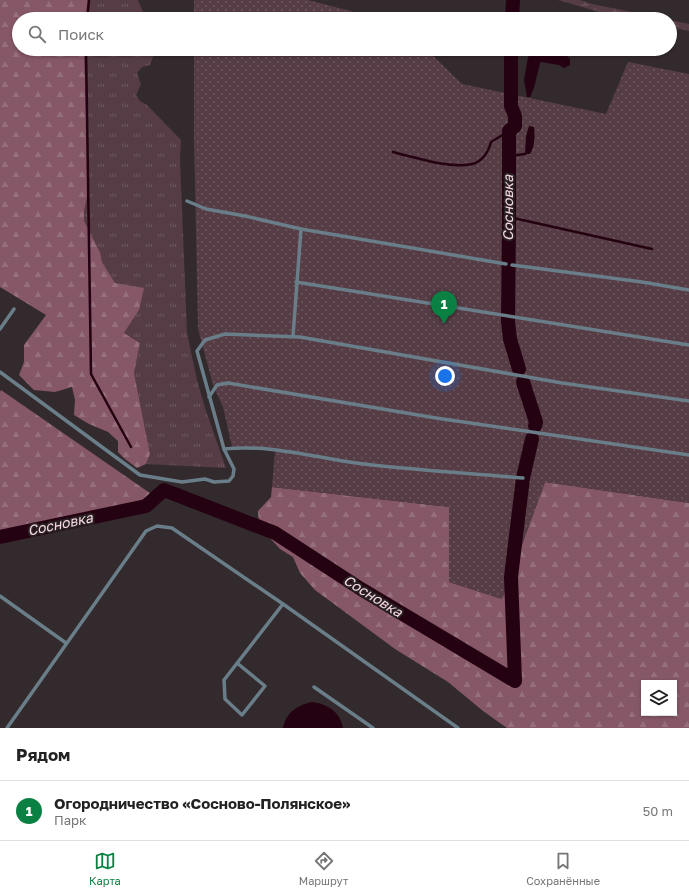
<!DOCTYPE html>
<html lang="ru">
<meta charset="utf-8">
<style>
:root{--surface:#fff;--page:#f6f6f6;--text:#222;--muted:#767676;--line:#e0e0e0;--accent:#0b8043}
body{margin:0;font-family:"Golos Text",sans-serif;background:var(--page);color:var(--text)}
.controls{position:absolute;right:12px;bottom:12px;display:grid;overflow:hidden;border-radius:0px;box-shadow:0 1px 3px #0004}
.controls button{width:36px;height:36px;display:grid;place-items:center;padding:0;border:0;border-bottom:1px solid var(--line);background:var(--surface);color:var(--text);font:20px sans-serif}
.you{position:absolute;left:445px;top:376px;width:14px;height:14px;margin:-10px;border:3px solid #fff;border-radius:50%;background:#1a73e8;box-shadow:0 0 0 6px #1a73e833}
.badge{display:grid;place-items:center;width:26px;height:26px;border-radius:50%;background:var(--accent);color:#fff;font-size:13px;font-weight:700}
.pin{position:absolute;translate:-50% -33px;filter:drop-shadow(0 1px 2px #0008)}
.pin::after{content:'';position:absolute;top:21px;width:14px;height:12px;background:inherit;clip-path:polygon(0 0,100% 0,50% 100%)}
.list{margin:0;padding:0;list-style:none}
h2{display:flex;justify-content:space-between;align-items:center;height:52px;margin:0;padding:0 16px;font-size:17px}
h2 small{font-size:13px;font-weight:400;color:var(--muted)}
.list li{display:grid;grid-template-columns:26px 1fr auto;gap:12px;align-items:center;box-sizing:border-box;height:60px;padding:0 16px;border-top:1px solid var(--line)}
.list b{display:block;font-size:15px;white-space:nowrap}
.list p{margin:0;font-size:13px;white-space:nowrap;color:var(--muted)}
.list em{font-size:13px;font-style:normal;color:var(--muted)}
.icon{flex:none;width:22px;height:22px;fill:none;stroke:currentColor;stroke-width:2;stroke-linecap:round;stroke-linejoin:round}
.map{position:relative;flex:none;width:689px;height:728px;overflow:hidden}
.search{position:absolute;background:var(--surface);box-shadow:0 1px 3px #0004;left:12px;right:12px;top:12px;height:44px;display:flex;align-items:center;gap:10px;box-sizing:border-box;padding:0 14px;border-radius:22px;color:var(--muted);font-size:15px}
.sheet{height:112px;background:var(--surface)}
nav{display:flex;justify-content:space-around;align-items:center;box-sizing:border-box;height:56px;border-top:1px solid var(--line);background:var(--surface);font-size:11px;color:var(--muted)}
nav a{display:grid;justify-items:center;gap:2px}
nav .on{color:var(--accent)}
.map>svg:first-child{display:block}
.grass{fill:url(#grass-tufts)}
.forest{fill:url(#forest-firs);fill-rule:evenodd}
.wetland{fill:url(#wetland-marsh)}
.garden{fill:url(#garden-dots)}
.water{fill:#250211}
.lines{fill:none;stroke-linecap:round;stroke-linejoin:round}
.stream{stroke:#250211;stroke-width:2.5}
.river{stroke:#250211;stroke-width:14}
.service{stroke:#697e88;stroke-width:3.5}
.labels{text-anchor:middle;stroke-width:4;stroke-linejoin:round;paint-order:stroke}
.water-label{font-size:14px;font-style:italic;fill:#f8d8e2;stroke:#292123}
</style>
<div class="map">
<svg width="689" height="728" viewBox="0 0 689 728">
<defs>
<pattern id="grass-tufts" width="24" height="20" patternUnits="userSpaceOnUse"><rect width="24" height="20" fill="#563c45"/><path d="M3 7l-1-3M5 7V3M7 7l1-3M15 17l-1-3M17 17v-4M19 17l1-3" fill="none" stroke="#6e5860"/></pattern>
<pattern id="forest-firs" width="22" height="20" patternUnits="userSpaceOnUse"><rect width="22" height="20" fill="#855767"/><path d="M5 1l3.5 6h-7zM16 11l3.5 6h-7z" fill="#966f7c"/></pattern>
<pattern id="wetland-marsh" width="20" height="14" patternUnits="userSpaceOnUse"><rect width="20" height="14" fill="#563c45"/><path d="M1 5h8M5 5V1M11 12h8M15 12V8" fill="none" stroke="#6e5860"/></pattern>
<pattern id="garden-dots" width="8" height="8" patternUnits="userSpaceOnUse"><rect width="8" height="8" fill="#563c45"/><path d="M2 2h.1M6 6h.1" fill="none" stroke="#6e5860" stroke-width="1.8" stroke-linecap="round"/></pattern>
</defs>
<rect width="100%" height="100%" fill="#332a2d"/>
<g class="grass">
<path d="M88,0h50l8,19h-60z"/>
<path d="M84,49h67l3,5 -4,11 -8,2 -5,6 4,11 -5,11 4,6 7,4 34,35 -1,19 7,174 10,47 8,28 21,60 -80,-4 4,-10 -16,-81 6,-30 -16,-10 15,-23 -24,-27 -13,-21 -2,-10 -16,-31v-10l3,-14 1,-18z"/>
</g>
<g class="forest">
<path d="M0,0h88l-2,19h-67v30h65l4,130 -1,18 -3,14v10l16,31 2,10 13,21 29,5 -5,22 -15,23 16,10 -6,30 16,81 -4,10 -9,4 -12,-9 -7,-7v-11l-10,-9 -19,-8 -15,-9 1,-15 -3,-13 -17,5 -21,-2 -15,-15 5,-13v-17l22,-30 -46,-28z"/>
<path d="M1,390l156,108 -157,35v-141z"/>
<path d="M545,482l144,21v225h-182l-24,-17 -35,-29 -53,-33 -80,-59 -15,-17 -7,-16 -13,-8 -21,-23 -1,-15 13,-14 1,-10 177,20v75l53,17zM644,683h30v30h-30z"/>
</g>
<g class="wetland">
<path d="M558,0h22l12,4 75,15h-38l-16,-3z"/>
<path d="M536,13l18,2 5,2v2h-32z"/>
<path d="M670,20l19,4v7l-19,-4z"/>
</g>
<g class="garden">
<path d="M194,0h114l73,19h-187z"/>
<path d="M194,49h232l36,35 144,30 22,-52 61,12v429l-144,-21 -43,117 -53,-17v-75l-177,-20 3,-36 -43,-4 -9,-40 -10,-22 -15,-56 -4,-193z"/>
</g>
<g class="water">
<path d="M536,51l27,5h4l3,3v6l-6,3 -5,-3 -18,-3 -1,1 -6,25 -4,9h-3l-3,-17 4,-23z"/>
<path d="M529,126l5,1c1,9 1,19 -4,27h-5l1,-18z"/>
<path d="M312,702c16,2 28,10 31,26h-60c3,-16 15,-23 29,-26z"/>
</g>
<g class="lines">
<g class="stream">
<path d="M87,19l2,-19"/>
<path d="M86,49l5,325 40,73"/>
<path d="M393,152c15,4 30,8 45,11 24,3 45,8 53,-21l18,-11"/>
<path d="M510,156l15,-2"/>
<path d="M509,217l143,32"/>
</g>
<g class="river">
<path d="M512,19l1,-19"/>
<path d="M511,49v57l4,10v10l-6,5v86l-1,105 2,17 9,30"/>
<path d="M523,382l13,40 -1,4"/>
<path d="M0,537l146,-31 18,-16 111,43 86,56 154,92 -4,-104 12,-99 9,-39"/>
</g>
<g class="service">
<path d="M187,201l19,8 39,7 56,13 205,35"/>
<path d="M512,265l130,17 47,8"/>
<path d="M296,282l393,63"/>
<path d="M0,329l14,-20"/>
<path d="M293,336l8,-107"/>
<path d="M0,372l140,103 42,7 23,-3 9,3 15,-1 4,-5 1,-7 -10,-20 -27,-98 8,-11 20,-6 75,3 262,46 127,18"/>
<path d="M209,397l8,-12 11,-2 208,35 253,37"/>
<path d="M224,449c44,-5 89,8 132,14 55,7 111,10 167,15"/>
<path d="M0,596l66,47"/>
<path d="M237,663l28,23 -23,29 -17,-16 -1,-19 59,-76"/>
<path d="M314,687l59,41"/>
<path d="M7,728l139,-197 11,-5 15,2 111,76 175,124"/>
</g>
</g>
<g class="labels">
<g class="water-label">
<text transform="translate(508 208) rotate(-90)" y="5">Сосновка</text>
<text transform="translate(60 524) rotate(-12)" y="5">Сосновка</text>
<text transform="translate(373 596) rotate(32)" y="5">Сосновка</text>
</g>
</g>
</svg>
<div class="controls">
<button><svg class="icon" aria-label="layers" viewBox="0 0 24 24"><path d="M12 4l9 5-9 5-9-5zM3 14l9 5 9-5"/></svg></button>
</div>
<div class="you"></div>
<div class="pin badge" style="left:444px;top:324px">1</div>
<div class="search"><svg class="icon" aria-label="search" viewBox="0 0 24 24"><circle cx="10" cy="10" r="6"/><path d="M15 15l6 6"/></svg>Поиск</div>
</div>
<section class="sheet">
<h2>Рядом<small></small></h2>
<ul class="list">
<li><span class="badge">1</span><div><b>Огородничество «Сосново-Полянское»</b><p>Парк</p></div><em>50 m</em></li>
</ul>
</section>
<nav>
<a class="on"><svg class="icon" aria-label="map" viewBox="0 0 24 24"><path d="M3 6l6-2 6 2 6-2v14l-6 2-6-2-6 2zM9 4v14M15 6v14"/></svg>Карта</a>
<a><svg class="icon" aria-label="directions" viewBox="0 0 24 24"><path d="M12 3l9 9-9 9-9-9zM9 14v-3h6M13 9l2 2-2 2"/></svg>Маршрут</a>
<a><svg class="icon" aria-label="saved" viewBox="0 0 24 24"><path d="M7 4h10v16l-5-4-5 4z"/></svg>Сохранённые</a>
</nav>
